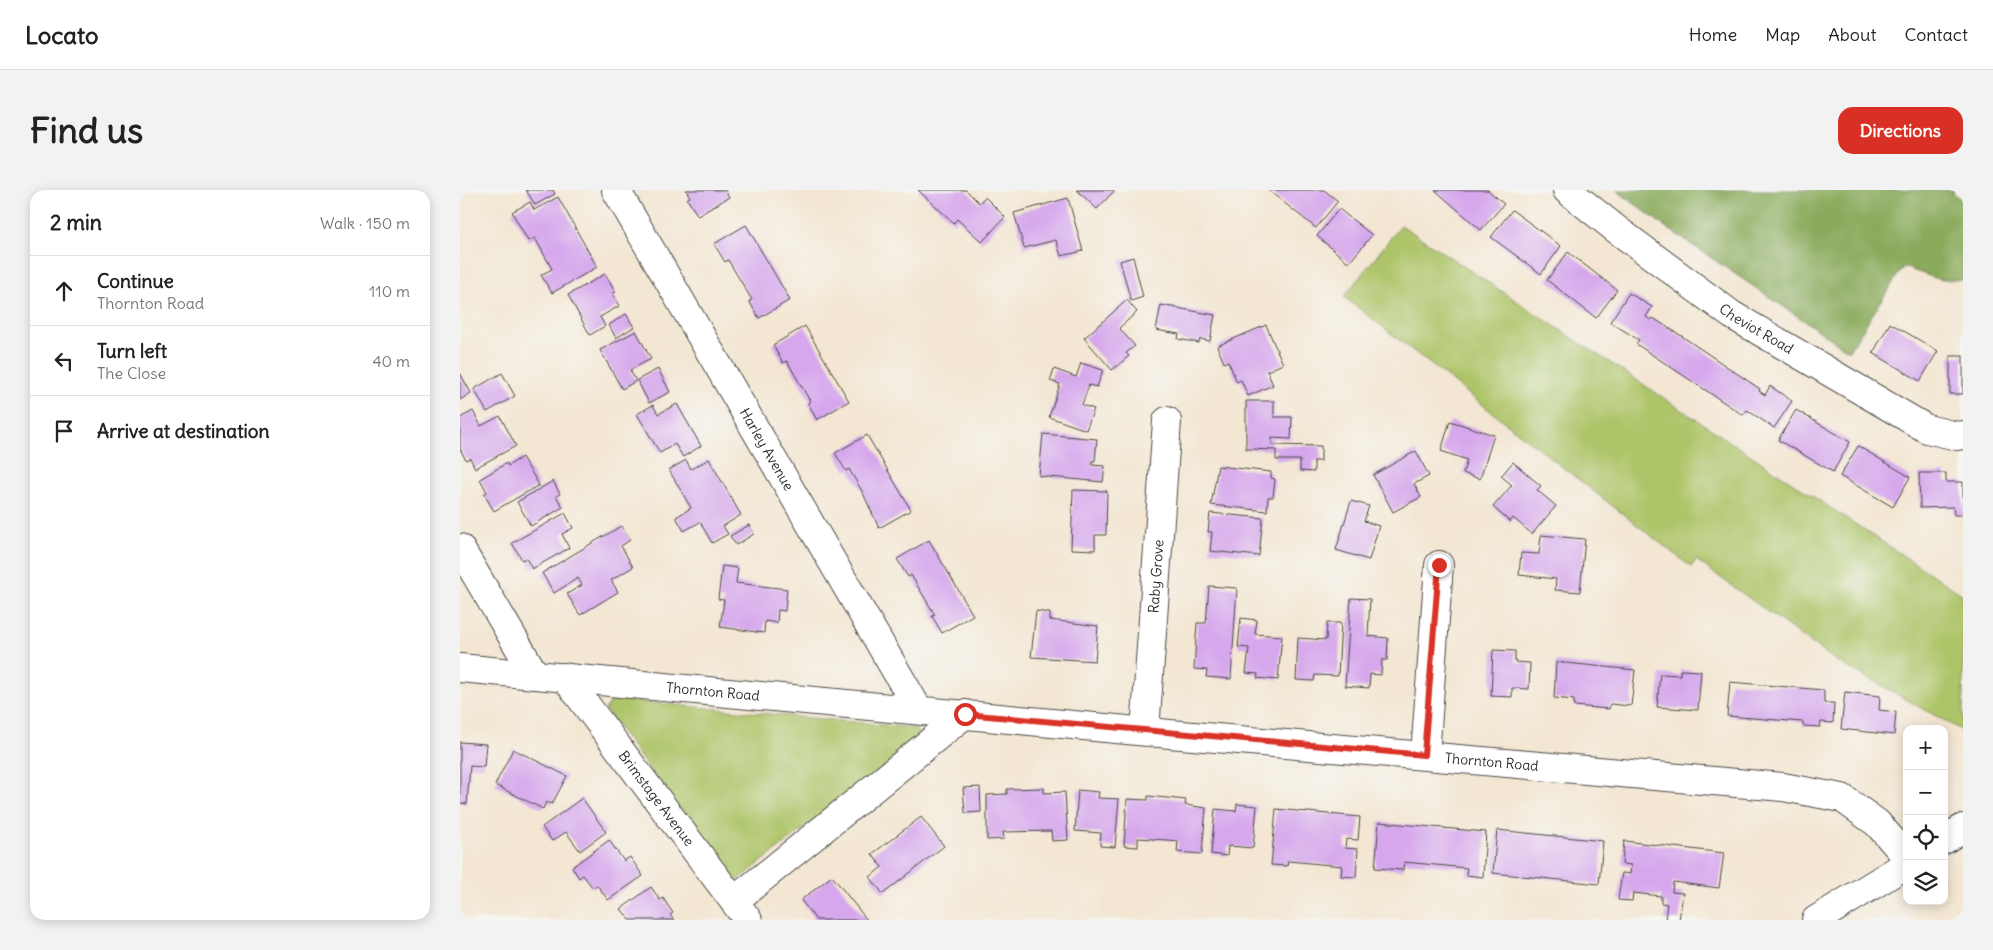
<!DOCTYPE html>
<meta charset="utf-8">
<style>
:root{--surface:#fff;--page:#f2f2f2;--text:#222;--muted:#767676;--line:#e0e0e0;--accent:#d93025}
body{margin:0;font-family:Delius,sans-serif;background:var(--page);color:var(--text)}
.controls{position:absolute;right:15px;bottom:15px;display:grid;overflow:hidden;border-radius:10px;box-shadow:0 2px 12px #0003}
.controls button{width:45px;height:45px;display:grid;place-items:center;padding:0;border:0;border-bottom:1px solid var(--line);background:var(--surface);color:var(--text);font:25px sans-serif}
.stop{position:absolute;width:15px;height:15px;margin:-11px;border:4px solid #d93025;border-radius:50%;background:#fff}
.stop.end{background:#d93025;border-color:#fff;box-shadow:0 1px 5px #0008}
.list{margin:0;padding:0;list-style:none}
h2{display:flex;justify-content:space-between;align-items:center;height:65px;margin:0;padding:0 20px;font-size:21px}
h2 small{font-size:16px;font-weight:400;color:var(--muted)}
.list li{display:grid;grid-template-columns:32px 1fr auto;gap:15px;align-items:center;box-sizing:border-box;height:70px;padding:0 20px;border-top:1px solid var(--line)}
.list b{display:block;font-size:19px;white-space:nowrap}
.list p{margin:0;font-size:16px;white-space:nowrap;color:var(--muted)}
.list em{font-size:16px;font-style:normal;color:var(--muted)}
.icon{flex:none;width:28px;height:28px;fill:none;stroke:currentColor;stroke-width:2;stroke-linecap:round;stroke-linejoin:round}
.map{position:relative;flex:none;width:1503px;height:730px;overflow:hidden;border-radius:15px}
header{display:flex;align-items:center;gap:30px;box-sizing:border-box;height:70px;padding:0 25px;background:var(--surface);border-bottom:1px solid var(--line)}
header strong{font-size:24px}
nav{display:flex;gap:28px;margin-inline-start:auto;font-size:18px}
.intro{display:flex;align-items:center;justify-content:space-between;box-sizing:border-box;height:120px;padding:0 30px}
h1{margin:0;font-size:35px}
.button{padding:12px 22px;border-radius:15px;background:var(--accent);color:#fff;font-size:18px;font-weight:700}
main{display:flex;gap:30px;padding:0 30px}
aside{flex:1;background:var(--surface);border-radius:15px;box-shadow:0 2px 12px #0003}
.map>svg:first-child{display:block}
.green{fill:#adc468;stroke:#6c784a}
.forest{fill:#8aaa5c;stroke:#5a6a44}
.building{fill:#d6a7ec}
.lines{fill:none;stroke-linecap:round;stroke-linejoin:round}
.minor-casing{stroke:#494744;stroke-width:30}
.minor{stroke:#fff;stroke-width:28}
.route{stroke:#d93025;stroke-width:6}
.labels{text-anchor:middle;stroke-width:4;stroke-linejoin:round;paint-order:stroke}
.street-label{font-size:14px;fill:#2b2b2b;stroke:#f6f6f2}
</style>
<header>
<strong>Locato</strong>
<nav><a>Home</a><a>Map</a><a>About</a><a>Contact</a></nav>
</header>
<div class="intro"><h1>Find us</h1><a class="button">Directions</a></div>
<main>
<aside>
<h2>2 min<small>Walk · 150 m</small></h2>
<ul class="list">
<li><svg class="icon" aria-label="ahead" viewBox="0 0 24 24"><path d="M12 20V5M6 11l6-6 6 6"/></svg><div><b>Continue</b><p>Thornton Road</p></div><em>110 m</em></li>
<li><svg class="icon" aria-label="left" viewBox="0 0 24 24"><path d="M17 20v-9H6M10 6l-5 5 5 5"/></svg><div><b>Turn left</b><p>The Close</p></div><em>40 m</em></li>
<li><svg class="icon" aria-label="arrive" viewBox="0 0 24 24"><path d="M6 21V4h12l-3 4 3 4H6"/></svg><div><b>Arrive at destination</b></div></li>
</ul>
</aside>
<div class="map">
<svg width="1503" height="730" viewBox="0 0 1503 730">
<rect width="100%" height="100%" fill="#f6f6f2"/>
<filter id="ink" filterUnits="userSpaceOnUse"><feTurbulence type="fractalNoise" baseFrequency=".02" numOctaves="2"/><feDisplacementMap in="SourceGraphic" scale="10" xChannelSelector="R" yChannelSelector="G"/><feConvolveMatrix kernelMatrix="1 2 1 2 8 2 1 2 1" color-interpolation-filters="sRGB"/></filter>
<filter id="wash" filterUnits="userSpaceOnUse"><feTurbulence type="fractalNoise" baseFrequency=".0096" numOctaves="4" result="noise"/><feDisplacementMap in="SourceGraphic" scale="20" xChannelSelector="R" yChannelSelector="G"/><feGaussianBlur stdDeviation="1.12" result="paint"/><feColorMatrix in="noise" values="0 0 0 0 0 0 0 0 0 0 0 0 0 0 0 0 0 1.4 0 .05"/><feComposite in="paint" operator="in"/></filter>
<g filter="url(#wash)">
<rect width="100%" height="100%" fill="#f3e6d2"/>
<g class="green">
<path d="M941,35l562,370v136l-128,-71 -139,-100 -5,7 -347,-270z"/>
<path d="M153,509l302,29 6,10 -188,146 -128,-175z"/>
</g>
<path class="forest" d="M1156,0h338l-1,4 10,6v80h-22l-38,-13 -54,84 -182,-123z"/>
<g id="blocks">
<g class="building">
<path d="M66,0h27l2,4 -20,11z"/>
<path d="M226,0h39l4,7 -31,19 -11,-17 3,-2z"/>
<path d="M458,0h48l13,13 6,-6 20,20 -23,25 -25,-23 -3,4z"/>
<path d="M617,0h38l-18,19z"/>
<path d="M808,0h56l14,11 -22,27z"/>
<path d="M975,0h53l16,14 -23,26z"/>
<path d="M98,7l39,70 -45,26 -11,-18 11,-6 -17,-31 -7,3 -16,-29 18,-10 4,8z"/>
<path d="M608,8l15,53 -22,5 -5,-16 -32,8 -10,-35z"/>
<path d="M879,19l33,26 -23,28 -32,-27z"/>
<path d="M1052,20l49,36 -20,28 -50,-37z"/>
<path d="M286,35l44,75 -31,18 -10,-17 3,-1 -24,-40 -3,2 -11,-18z"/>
<path d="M1108,62l49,38 -21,28 -49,-38z"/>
<path d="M673,67l10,40 -12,4 -11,-40z"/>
<path d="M145,84l11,18 -3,1 6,13 -19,11 5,9 -15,9 -22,-40z"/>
<path d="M1169,103l23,14 -6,10 5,3 2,-2 27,17 80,54 -1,2 6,4 5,-9 22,15 -18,27 -27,-18 -4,5 -107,-71 3,-4 -29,-18z"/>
<path d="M667,110l10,12 -18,16 16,18 -9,7 3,3 -17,14 -28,-32z"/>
<path d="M701,115l54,10 -5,26 -10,-2 -1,4 -21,-4 1,-5 -23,-4z"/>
<path d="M166,124l8,13 -18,11 -7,-13z"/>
<path d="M1430,133l48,28 -18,30 -47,-28z"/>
<path d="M806,135l17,39 -16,7 6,14 -25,11 -7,-16 -4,2 -9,-21 -4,2 -7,-17z"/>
<path d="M345,136l44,75 -32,19 -9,-17 2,-2 -23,-40 -4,2 -10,-18z"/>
<path d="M176,141l15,28 -21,11 6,11 -14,8 -22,-39z"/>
<rect x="1490" y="166" width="13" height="38"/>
<path d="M621,173l22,7 -6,17 -8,-2 -7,20 12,4 -8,21 -37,-13 11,-33 -10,-3 4,-12 22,8z"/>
<path d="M198,179l12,23 -21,11 -12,-23z"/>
<path d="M0,183l11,20 -11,7z"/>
<path d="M42,183l13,23 -28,16 -13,-23z"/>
<path d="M786,211h28v16h18l-1,22 -19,-1v7l49,1v15h-7v11l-14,-1v-11h-24v-10l-30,-1z"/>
<path d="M217,214l24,42 -18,11 -8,-13 -15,9 -23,-39 16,-9 5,9z"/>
<path d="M1336,220l54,32 -17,30 -55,-32z"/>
<path d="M13,221l8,15 19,-10 16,30 -41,22 -5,-10 -4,2 -6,-11v-31z"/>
<path d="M990,231l44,14 -14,44 -17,-6 4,-13 -26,-9z"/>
<path d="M583,244l54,5 -2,22h-3v4l13,1 -2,16 -64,-6z"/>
<path d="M407,245l44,75 -32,18 -17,-37 -13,-22 -3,2 -11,-18z"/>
<path d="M1398,256l52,31 -17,30 -53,-31z"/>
<path d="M956,261l13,25 -15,8 7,13 -28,15 -20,-37z"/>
<path d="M62,267l17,28 -45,26 -10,-17 3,-2 -7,-13 27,-16 1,3z"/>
<path d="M249,269l32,56 -18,11 5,8 -16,9 -12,-21 -16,9 -8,-14 15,-9 -22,-38 17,-10 5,9z"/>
<path d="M1053,272l28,24 -4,4 19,16 -24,28 -19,-16 -3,4 -17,-15 19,-22 -11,-9z"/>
<path d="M758,276l53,6v6l4,1 -2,18h-5l-1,14 -56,-6z"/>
<path d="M1459,283h27v9h17v33h-9l-1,-8 -33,1z"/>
<path d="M93,291l7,13 -4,2 7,11 -32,19 -14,-24z"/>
<path d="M613,300l34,1 -1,44h-11v15l-24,-1z"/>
<path d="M891,311l18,5 -5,15 15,5 -10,34 -33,-10z"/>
<path d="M105,323l8,15 -11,6 7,14 -37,21 -6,-11 -4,2 -10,-17z"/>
<path d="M750,323l53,5 -4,38 -49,-5 2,-19h-4z"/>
<path d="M289,335l5,9 -18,11 -6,-9z"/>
<path d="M161,336l9,14 -9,6 12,21 -22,13 7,12 -38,23 -13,-21 15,-9 -4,-7 -24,15 -12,-20z"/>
<path d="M1081,345l44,4 -5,53 -25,-2 1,-11 -37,-4 2,-22 18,1z"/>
<path d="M469,350l44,75 -31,18 -10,-17 3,-1 -24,-40 -3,2 -11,-18z"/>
<path d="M262,376l16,2 -2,15 51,6 -2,22 -7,-1 -1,13 -12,-2 -1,12 -44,-6 4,-27 -6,-1z"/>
<path d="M749,396l28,2 -6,91 -25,-2 1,-7 -13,-1 3,-46h9z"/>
<path d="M891,408l19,1 -2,37 20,2 -1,22h-5l-1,15 -11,-1 -1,14 -24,-2z"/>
<path d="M576,421l14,2v7l48,6 -3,35 -64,-4z"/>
<path d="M781,428l16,2 -2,14 27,2 -4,44 -21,-2 1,-4 -12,-1 3,-25 -11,-1z"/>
<path d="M867,433h14l-3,53 -23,-1 -1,6 -18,-1 2,-42 28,2z"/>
<path d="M1033,460l22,1v11l15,1 -1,26 -17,-1v9l-21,-1z"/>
<path d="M1096,472l79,8 -4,36 -21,-2 -1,5 -35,-3v-6l-20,-2z"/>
<path d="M1220,480l21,1 -3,39 -41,-3 3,-33 20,1z"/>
<path d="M1270,492l94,8v13h10l-1,20 -12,-1 -1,5 -17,-1v-4l-76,-6z"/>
<path d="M1385,502l35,4 -1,14 17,2 -2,23 -53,-6z"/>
<path d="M0,552l26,2 -2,23 -14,-1 -3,38 -7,-1z"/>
<path d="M53,559l54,27 -15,28 -6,-2 -3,7 -48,-24z"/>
<path d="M520,597l1,25 -16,1 -2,-25z"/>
<path d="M584,598v5l21,-1 3,48 -16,1 -1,-10 -48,1 1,7 -17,1v-45l20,-1v-5z"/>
<path d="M618,600l21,2 -1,6 21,1 -4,48 -15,-1 1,-13 -26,-2z"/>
<path d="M688,606l38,4 -1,5 21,3 -4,46 -25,-2 1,-11 -11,-1 -29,-2v9l-14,-1 3,-47 21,1z"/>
<path d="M122,608l24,34 -26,19 -14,-19 -14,9 -10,-14z"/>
<path d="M777,614l20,2 -4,42 -25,-2 -1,10 -16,-2 4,-45 21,2z"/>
<path d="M816,619l84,8 -2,23 -12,-1 -1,9 13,1 -2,28 -15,-1 1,-10 -54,-5 -1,5 -16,-1z"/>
<path d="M461,627l23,29 -61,48 -13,-17 12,-10 -10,-13z"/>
<path d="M919,632l107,10 -3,45 -17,-2 1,-7 -63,-6 -1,8 -28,-2z"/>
<path d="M1037,640l106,11 -4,43 -106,-11z"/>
<path d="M149,650l15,21 6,-4 13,19 -35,24 -11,-15 -4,3 -10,-13 -4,3 -7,-11z"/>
<path d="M1164,651l100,12 -5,35 -46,-6 -1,10 11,1 -4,27h-14l2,-16 -6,-1v-7l-28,-3 -1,8 -14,-1 4,-27 8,1 1,-9 -9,-1z"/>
<path d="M372,686l35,44h-51l-15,-20z"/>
<path d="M191,697l9,13 3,-2 10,15 -3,2 4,5h-44l-9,-11z"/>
</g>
</g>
</g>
<g filter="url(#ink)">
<use href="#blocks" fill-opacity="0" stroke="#494744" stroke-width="1"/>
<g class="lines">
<g class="minor-casing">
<g id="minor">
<path id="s1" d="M156,0l302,519"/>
<path id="s2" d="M1107,0l49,39 116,86 195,114 30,7 6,-1"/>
<path d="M0,358l75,127"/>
<path id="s3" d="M0,478l710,66 613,53 59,11 35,25 30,34"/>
<path id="s4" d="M105,487l183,243"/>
<path id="s5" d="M685,541l22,-310"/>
<path d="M965,565l14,-190"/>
<path d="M1484,650l19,-12"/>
<path d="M274,711l231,-187"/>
<path d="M1356,730l91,-56"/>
</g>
</g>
<use href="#minor" class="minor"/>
</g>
</g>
<g class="lines" filter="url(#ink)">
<path class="route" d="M505,524l459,41 15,-190"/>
</g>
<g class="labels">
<g class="street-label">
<text dy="5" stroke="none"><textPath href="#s2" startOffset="235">Cheviot Road</textPath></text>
<text dy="5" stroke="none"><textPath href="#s1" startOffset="300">Harley Avenue</textPath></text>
<text dy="5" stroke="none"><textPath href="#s5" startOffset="155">Raby Grove</textPath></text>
<text dy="5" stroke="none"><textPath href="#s3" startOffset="254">Thornton Road</textPath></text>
<text dy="5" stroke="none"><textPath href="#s3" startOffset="1036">Thornton Road</textPath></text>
<text dy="5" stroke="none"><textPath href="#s4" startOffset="152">Brimstage Avenue</textPath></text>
</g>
</g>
</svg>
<div class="controls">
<button>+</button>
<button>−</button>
<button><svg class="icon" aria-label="locate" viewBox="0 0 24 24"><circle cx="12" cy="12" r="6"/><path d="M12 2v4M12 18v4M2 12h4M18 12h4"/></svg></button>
<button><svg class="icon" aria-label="layers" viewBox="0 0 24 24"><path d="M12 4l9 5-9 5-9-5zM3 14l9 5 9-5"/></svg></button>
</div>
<div class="stop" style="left:505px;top:524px"></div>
<div class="stop end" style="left:979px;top:375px"></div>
</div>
</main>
